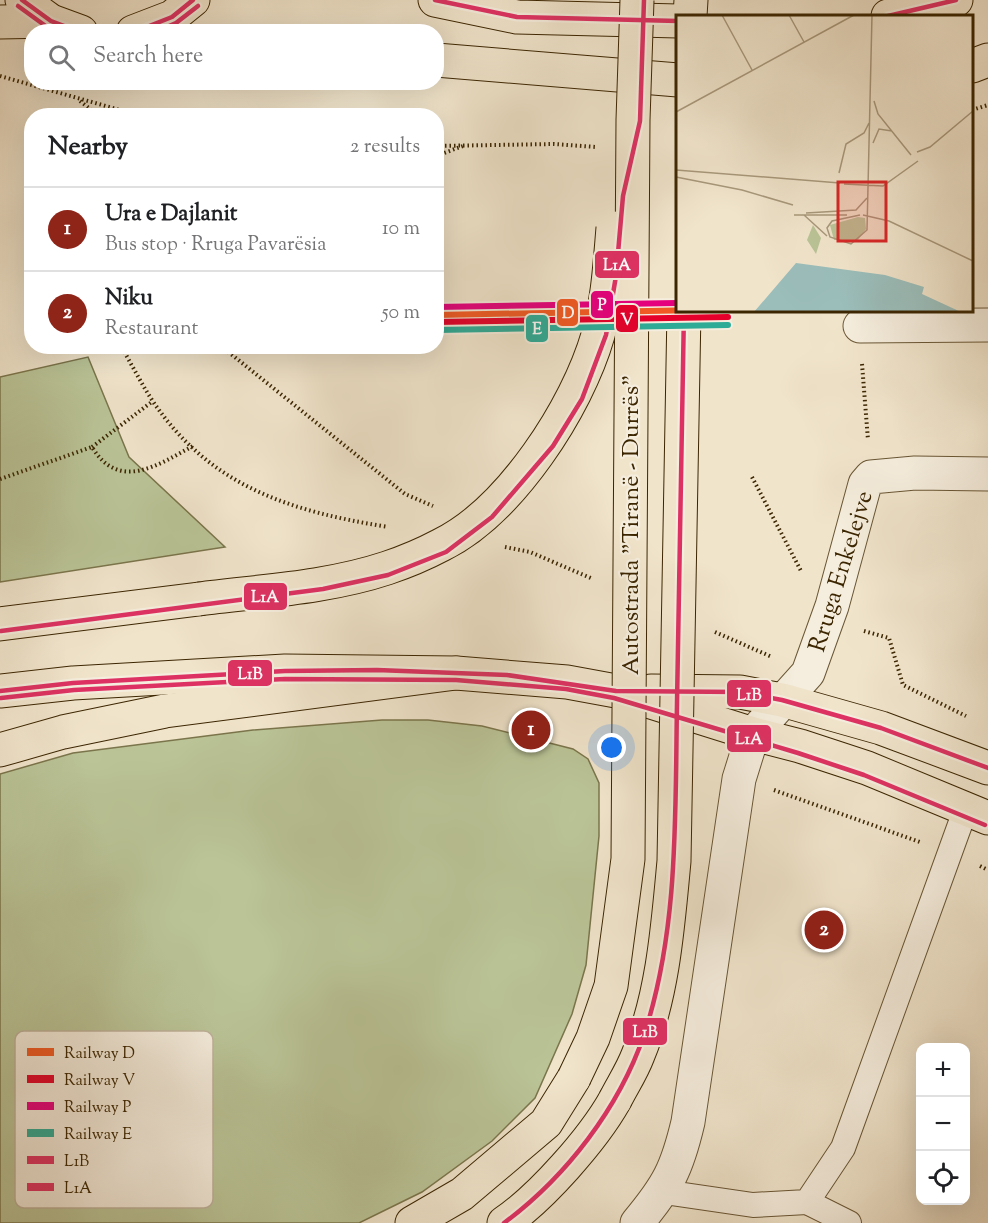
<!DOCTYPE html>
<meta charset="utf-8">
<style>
:root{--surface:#fff;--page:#f6f6f6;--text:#202124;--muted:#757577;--line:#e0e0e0;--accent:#8f2418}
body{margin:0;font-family:"Sorts Mill Goudy",serif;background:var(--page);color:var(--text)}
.controls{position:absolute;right:18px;bottom:18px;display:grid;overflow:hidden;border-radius:12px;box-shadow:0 6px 24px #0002}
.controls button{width:54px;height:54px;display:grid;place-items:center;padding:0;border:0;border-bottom:2px solid var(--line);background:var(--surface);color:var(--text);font:30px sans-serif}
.you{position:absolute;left:612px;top:748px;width:21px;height:21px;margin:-15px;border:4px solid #fff;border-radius:50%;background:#1a73e8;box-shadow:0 0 0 9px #1a73e833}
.badge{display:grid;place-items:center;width:39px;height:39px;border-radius:50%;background:var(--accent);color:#fff;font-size:20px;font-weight:700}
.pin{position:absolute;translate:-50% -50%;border:3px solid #fff;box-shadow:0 2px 6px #0006}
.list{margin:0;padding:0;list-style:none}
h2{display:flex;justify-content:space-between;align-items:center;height:78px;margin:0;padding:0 24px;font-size:26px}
h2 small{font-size:20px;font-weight:400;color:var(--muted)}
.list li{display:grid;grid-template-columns:39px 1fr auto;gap:18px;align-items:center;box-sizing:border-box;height:84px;padding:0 24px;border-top:2px solid var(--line)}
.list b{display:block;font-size:22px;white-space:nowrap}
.list p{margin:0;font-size:20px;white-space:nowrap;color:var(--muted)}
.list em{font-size:20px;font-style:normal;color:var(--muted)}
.icon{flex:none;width:33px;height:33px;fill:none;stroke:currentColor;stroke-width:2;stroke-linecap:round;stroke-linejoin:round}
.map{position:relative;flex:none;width:988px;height:1223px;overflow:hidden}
.search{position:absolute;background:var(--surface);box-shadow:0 6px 24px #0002;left:24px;top:24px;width:420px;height:66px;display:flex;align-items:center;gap:15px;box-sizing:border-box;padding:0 21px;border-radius:24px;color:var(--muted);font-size:22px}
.panel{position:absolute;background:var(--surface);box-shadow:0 6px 24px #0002;left:24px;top:108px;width:420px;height:246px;border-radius:24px}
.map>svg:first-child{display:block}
.green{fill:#bac497;stroke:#7b754c;stroke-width:1.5}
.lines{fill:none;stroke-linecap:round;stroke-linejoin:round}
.lane-casing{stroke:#695634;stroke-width:26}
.street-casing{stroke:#695634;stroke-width:35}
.primary-casing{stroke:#3c2602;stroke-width:35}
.highway-casing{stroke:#3c2602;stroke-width:35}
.path{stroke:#3c2602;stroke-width:4;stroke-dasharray:1.5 3;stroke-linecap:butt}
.lane{stroke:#f5eddd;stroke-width:24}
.street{stroke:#f5eddd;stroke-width:33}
.primary{stroke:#f0e4cb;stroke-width:33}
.highway{stroke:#f0e4cb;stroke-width:33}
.highway-bridge-casing{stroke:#3c2602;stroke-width:35;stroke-linecap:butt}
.highway-bridge{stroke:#f0e4cb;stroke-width:33}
.bus-1-casing{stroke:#f5eddd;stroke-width:9}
.bus-2-casing{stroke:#f5eddd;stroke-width:9}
.bus-1{stroke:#de3163;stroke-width:4.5}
.bus-2{stroke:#de3163;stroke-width:4.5}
.rail-1-casing{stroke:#f5eddd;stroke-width:10}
.rail-2-casing{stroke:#f5eddd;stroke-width:10}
.rail-3-casing{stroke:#f5eddd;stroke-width:10}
.rail-4-casing{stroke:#f5eddd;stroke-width:10}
.rail-1{stroke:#f15a24;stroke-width:6}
.rail-2{stroke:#e4002b;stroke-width:6}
.rail-3{stroke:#e5007d;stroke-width:6}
.rail-4{stroke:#2eab96;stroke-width:6}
.labels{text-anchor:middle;stroke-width:4.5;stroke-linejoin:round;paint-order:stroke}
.street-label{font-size:24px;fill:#3c2602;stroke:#f5eddd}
.inset-road{fill:none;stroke:#a8987b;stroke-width:1.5}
.view{fill:#d62828;fill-opacity:0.15;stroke:#d62828;stroke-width:3}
.inset-edge{fill:none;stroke:#3c2602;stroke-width:3}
.key{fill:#f5eddd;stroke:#beb19b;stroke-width:1.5}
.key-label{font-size:16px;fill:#3c2602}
.line-badge{stroke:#f5eddd;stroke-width:2}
.badge-label{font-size:16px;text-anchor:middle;font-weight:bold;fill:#fff}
</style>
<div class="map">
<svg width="988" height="1223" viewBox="0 0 988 1223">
<rect width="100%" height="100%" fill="#f0e4cb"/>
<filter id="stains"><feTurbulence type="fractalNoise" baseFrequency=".00333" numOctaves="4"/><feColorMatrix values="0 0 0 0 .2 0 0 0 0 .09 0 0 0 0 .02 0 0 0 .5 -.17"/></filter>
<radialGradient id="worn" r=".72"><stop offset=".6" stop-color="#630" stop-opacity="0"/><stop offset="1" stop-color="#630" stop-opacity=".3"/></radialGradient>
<g class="green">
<path d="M88,357l41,100 96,90 -225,35v-205z"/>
<path d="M382,720h46l54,6 91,23 15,10 11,24v53l-13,129 -14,49 -37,84 -43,43 -70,51 -63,31h-359v-449l73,-21 180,-23z"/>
</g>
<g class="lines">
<g class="lane-casing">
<g id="lane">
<path d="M664,1192l89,13 54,-3 36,-54 123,-340"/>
<path d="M807,1202l42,21"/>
</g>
</g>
<g class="street-casing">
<g id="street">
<path d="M860,326l128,-1"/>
<path d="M637,1223c31,-37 40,-54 51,-101l51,-343 14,-45 55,-61 24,-67 33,-122 6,-7 44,-4 73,1"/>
</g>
</g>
<g class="primary-casing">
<g id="primary">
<path d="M22,0l29,21 30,11"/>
<path d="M435,0l82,17 161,4"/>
<path d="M888,16l68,-16"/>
<path d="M0,22l51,-1"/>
<path d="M133,32l39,-15 21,-17"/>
<path d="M436,60l242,20"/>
<path d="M972,66l16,-6"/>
<path d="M0,691l73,-8 212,-12 171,2 111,9 49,9 137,43 47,12 67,22 121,50"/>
<path d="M651,691l89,1 42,8 99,28 107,40"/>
</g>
</g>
<g class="highway-casing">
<g id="highway">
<path d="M690,16l1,-16"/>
<path d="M0,624l199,-25"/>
<path d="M0,750l63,-18 102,-21 291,-38"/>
<path d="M412,1223l50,-29 84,-71 28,-45"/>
<path d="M504,1223c37,-25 89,-84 111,-123"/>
</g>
</g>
<g class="path">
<path d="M0,76l141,40"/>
<path d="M80,101l19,15"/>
<path d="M972,110l16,-5"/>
<path d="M436,146l118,-2 42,3"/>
<path d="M436,156l27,-10"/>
<path d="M221,346l184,148 28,12"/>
<path d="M122,348c10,17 19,35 30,52 58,87 138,111 236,127"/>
<path d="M862,364l6,76"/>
<path d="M92,447l61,-46"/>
<path d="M752,477l49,94"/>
<path d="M0,479l92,-32c27,45 66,18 101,-1"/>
<path d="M505,547l25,5 63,27"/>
<path d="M864,631l25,7 14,47 63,31"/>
<path d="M715,632l57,25"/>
<path d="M774,790l146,52"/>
<path d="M980,866l8,4"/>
</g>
<use href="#lane" class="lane"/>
<use href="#street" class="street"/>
<use href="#primary" class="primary"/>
<use href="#highway" class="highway"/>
<g class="highway-bridge-casing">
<g id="highway-bridge">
<path d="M199,599c62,-8 128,-11 188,-31 18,-6 37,-14 54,-23 69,-34 136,-137 157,-210 10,-34 12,-72 15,-107"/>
<path d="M574,1078l19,-40 18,-52 17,-127 5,-739 4,-120"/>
<path d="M615,1100c7,-14 17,-29 23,-45 25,-60 30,-130 36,-194l10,-551"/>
</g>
</g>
<use href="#highway-bridge" class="highway-bridge"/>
<g class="bus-1-casing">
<g id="bus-1">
<path d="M22,0l29,21 29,11"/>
<path d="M435,0l82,17 161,4"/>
<path d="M888,16l68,-16"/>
<path d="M134,32l38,-15 21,-17"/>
<path d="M0,691l73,-8 212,-12 92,-1 130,5 109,16 124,1 42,8 99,28 107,40"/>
<path d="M504,1223c62,-46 115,-115 140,-188 35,-106 31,-221 33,-332 2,-131 5,-262 7,-393"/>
</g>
</g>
<g class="bus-2-casing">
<g id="bus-2">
<path d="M18,6l29,21 11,5"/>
<path d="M155,32l21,-9 22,-17"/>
<path d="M1,631l322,-42 65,-14 58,-23 46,-35 61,-71 29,-47 24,-64 10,-59 7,-80 17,-75 4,-121"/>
<path d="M1,698l73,-8 211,-11 171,1 110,9 48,9 184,55 66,22 121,50"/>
</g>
</g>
<use href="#bus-1" class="bus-1"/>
<use href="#bus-2" class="bus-2"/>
<g class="rail-1-casing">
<path id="rail-1" d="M436,315l263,-5"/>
</g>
<g class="rail-2-casing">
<path id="rail-2" d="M436,322l292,-5"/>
</g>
<g class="rail-3-casing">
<path id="rail-3" d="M436,307l242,-4"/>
</g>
<g class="rail-4-casing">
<path id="rail-4" d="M436,330l292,-5"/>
</g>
<use href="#rail-1" class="rail-1"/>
<use href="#rail-2" class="rail-2"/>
<use href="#rail-3" class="rail-3"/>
<use href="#rail-4" class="rail-4"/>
</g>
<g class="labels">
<g class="street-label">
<text transform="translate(630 525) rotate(-90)" y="8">Autostrada "Tiranë - Durrës"</text>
<text transform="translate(840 571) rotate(-73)" y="8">Rruga Enkelejve</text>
</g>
</g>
<g transform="translate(676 15)">
<rect width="297" height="297" fill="#f0e4cb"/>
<path d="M182,202l7,1 1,11 -8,11h-24l-4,-15zM137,210l8,13 -5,16 -9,-14z" fill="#bac497"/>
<path d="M120,248l89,12 39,12 -2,7 39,18h-207z" fill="#9bbebb"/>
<path class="inset-road" d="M46,0l30,55M113,0l15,27M198,86l4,13 33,41M0,97l178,-97M197,128l6,-14 13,2M241,137l13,-5 43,-36M0,155l164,13M163,158l7,-29 18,-11 5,-10M0,162l66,13 51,15M168,169l39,2 35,-25M130,198l50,-3 11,-12M118,200h53M128,200l23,21M184,200l-28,6 -5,7 3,9 21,7 16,-14 5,-215M187,200l26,6 84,40"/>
<path class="view" d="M162,167h48v59h-48z"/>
<rect width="297" height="297" class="inset-edge"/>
</g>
<rect x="15" y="1031" width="198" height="177" rx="9" class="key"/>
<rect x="27" y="1048" width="27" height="8" fill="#f15a24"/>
<rect x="27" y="1075" width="27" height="8" fill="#e4002b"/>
<rect x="27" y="1102" width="27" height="8" fill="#e5007d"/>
<rect x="27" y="1129" width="27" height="8" fill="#2eab96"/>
<rect x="27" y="1156" width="27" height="8" fill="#de3163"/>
<rect x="27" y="1183" width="27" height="8" fill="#de3163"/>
<g class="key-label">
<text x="64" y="1058">Railway D</text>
<text x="64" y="1085">Railway V</text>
<text x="64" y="1112">Railway P</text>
<text x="64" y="1139">Railway E</text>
<text x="64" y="1166">L1B</text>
<text x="64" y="1193">L1A</text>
</g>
<g class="line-badge">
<rect x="594" y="250" width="46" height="29" rx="6" fill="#de3163"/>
<rect x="590" y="290" width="24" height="29" rx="6" fill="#e5007d"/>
<rect x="556" y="298" width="23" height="29" rx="6" fill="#f15a24"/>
<rect x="615" y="304" width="24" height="29" rx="6" fill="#e4002b"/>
<rect x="525" y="314" width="24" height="29" rx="6" fill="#2eab96"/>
<rect x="243" y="582" width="45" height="29" rx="6" fill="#de3163"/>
<rect x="227" y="659" width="46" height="28" rx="6" fill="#de3163"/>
<rect x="726" y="679" width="46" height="29" rx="6" fill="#de3163"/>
<rect x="726" y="724" width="46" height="29" rx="6" fill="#de3163"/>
<rect x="622" y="1017" width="46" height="29" rx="6" fill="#de3163"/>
</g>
<g class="badge-label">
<text x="617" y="270">L1A</text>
<text x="602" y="310">P</text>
<text x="568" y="318">D</text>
<text x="627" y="325">V</text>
<text x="537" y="334">E</text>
<text x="265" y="602">L1A</text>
<text x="250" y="679">L1B</text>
<text x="749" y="700">L1B</text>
<text x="749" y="744">L1A</text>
<text x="645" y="1037">L1B</text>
</g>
<rect width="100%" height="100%" filter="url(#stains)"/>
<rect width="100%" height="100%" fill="url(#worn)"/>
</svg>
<div class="controls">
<button>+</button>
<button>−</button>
<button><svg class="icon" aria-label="locate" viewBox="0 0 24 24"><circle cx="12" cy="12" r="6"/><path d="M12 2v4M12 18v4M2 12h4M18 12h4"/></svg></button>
</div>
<div class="you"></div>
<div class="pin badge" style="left:531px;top:730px">1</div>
<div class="pin badge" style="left:824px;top:930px">2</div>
<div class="search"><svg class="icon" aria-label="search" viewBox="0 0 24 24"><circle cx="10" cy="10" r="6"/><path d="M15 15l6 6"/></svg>Search here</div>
<section class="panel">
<h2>Nearby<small>2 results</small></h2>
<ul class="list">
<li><span class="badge">1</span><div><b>Ura e Dajlanit</b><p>Bus stop · Rruga Pavarësia</p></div><em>10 m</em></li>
<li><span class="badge">2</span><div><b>Niku</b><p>Restaurant</p></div><em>50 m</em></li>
</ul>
</section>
</div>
